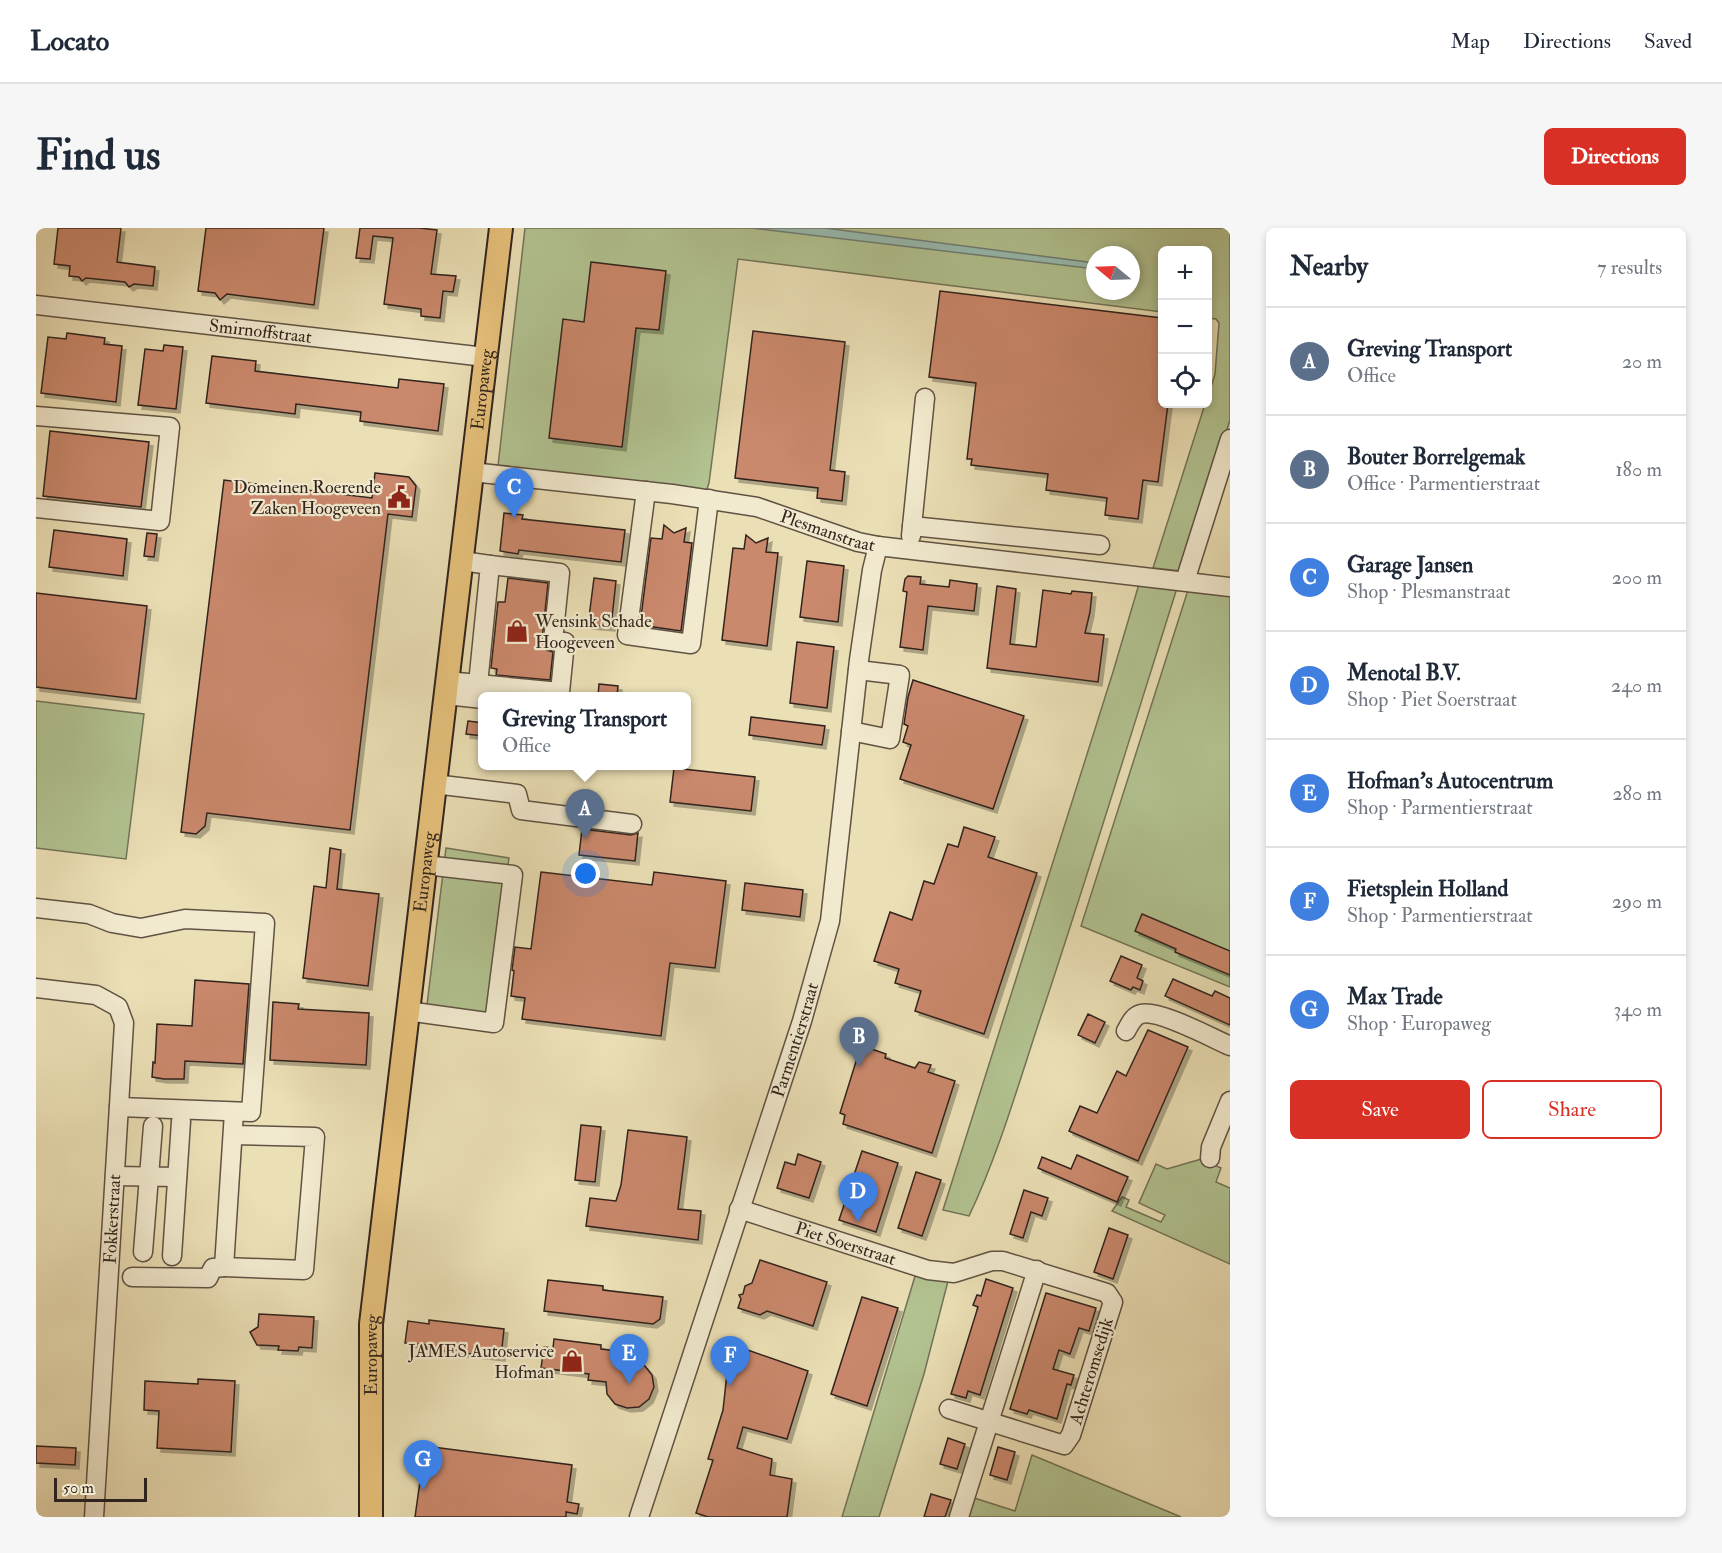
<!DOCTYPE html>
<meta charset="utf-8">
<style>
:root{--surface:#fff;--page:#f6f6f7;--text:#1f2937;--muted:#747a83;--line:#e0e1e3;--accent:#d93025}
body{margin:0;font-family:"IM FELL Double Pica",serif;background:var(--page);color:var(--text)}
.controls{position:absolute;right:18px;top:18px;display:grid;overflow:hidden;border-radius:9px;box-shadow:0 3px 9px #0003}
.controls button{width:54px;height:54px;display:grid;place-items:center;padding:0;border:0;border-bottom:2px solid var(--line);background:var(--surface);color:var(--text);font:30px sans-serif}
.compass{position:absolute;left:1050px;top:18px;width:54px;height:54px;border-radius:50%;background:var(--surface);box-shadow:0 3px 9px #0003;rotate:289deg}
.scale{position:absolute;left:18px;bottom:15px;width:93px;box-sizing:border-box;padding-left:6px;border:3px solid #31231d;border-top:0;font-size:16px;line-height:21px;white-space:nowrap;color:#31231d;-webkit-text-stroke:4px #f2eacf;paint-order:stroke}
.you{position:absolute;left:550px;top:646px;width:21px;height:21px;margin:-15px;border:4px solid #fff;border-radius:50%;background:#1a73e8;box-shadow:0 0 0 9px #1a73e833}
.badge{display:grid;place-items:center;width:39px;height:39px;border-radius:50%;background:var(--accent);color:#fff;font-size:20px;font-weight:700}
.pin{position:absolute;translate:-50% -50px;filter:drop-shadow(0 2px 3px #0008)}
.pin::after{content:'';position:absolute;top:32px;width:21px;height:18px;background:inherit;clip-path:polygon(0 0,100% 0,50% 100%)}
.popup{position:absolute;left:442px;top:464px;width:213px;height:78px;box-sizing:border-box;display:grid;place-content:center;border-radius:9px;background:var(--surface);filter:drop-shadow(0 2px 4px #0005);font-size:20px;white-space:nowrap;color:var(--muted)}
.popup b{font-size:22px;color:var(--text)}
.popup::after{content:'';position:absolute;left:50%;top:100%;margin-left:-12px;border:12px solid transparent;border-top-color:var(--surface)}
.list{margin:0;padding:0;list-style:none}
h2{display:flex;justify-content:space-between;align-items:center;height:78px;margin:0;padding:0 24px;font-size:26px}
h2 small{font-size:20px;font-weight:400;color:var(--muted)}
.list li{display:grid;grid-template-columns:39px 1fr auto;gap:18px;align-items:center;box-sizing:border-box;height:108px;padding:0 24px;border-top:2px solid var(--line)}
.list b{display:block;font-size:22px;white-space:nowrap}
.list p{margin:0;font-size:20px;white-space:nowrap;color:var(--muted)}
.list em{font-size:20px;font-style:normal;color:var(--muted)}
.actions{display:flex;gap:12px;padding:18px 24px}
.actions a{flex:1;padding:14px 0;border:2px solid var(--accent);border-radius:9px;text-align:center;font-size:21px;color:var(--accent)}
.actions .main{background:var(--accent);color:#fff}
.icon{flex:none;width:33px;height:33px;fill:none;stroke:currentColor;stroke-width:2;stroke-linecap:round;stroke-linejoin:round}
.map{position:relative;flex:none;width:1194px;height:1289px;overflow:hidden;border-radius:9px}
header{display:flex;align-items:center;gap:36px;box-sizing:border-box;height:84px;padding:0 30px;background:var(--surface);border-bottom:2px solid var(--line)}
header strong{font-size:28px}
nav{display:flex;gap:33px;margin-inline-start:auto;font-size:21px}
.intro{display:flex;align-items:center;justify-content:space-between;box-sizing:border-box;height:144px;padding:0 36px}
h1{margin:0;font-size:42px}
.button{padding:15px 27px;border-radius:9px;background:var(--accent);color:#fff;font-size:21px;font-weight:700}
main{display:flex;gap:36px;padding:0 36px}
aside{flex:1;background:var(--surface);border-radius:9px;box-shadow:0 3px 9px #0003}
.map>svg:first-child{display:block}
.green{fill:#b2c391;stroke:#727357;stroke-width:1.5;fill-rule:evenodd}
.water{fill:#98bcb0;stroke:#6f7f75;stroke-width:1.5}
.building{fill:#ca886c;stroke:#31231d;stroke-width:1.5;filter:url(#shadow)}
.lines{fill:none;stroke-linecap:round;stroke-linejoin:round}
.minor-casing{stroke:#605243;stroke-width:21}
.major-casing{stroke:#31231d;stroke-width:26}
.minor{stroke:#f2eacf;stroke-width:18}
.major{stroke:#e6c07a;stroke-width:22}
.labels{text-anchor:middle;stroke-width:4.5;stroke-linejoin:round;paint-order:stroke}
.street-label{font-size:18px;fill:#31231d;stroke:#f2eacf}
.poi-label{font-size:18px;fill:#31231d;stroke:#f2eacf;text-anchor:end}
</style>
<header>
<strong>Locato</strong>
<nav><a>Map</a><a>Directions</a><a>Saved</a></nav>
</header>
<div class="intro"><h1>Find us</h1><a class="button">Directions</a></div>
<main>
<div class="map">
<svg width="1194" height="1289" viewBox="0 0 1194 1289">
<defs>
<filter id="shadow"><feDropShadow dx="4" dy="4" stdDeviation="0" flood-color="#0004"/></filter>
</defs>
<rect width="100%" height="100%" fill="#ebdfb5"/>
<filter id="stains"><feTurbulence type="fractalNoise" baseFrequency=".00333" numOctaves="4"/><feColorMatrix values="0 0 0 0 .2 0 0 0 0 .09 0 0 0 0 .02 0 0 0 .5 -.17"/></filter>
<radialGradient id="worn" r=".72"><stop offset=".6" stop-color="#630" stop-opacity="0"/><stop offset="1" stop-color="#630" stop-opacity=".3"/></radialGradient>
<g class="green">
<path d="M489,0h705v192l-48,151 -29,-3 52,-164h3v-7l7,-23 4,-51 -3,-4 -8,-1v-68h-46v62l-424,-53 -29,224 -3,9 -208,-26zM1059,27h36v36h-36z"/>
<path d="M1103,356l38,4c-44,140 -87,280 -133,419 -23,68 -44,144 -75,209l-26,-6 170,-538z"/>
<path d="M1152,362l42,4v393l-149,-61z"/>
<path d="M0,473l108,13 -18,145 -90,-11z"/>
<path d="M410,620l63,10 -21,155 -61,-8z"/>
<path d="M1169,930l2,4 14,6 -5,14 14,6v76l-118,-53 10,-14 7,3 -3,7 35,15 4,-7 -26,-12 17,-39 11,5z"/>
<path d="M880,1045l32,8 -24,93 -45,143h-37z"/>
<path d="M996,1227l149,62h-219l6,-21 47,15z"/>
</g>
<path class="water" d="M716,0h73l270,35v6z"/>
<g class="building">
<path d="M22,0h63l-4,34 38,5 -2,19 -19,-2 -5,3 -4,-5 -39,-4 -4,3 -3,-4 -10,-1 1,-10 -16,-2z"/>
<path d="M170,0h118l-10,77 -87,-11 -7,6 -5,-7 -17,-2z"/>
<path d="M324,0h59l18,2 -6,44 25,2 -3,16 -10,-1 -3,27 -19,-2v-7l-37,-5 9,-66 -20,-2 -3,23 -14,-1z"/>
<path d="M555,34l75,9 -7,59 -23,-2 -14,119 -73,-9 14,-119 21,3z"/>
<path d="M904,63l222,27v86h6l-10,78 -15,-2 -5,39 -33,-4 2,-17 -61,-8 2,-16 -77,-9 1,-6h-5l9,-76 -47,-6z"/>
<path d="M717,103l92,11 -15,128 15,2 -3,29 -25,-3 1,-10 -83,-10z"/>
<path d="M31,105l38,5 -1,6 18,2 -6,56 -75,-9 7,-56 18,2z"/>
<path d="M128,117l19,2 -7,62 -38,-4 7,-56 18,2z"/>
<path d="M176,128l44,5 -1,10 143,17 1,-9 45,5 -6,47 -78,-10 1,-9 -65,-8 -1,10 -89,-11z"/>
<path d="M14,203l99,11 -8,65 -98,-11z"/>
<path d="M339,245l34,4 7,9 -4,31 -24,-3 -38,316 -143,-17 -2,13 -9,8 -15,-2 43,-352 148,18z"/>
<path d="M468,285l19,2 -1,4 103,11 -4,32 -102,-12 -1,4 -18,-3z"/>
<path d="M628,297l10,8 12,-5 -2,14 8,1 -11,88 -41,-6 11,-87 11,1z"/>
<path d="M18,302l73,9 -4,37 -74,-9z"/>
<path d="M111,305l10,1 -3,23 -10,-1z"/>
<path d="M710,307l10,8 12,-5 -2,14 12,1 -11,93 -45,-6 11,-92 11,1z"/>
<path d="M771,333l37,5 -6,56 -38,-5z"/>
<path d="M872,348l13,1 -1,7 29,3 1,-7 27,4 -3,27 -46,-5 -5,44 -23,-3 7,-55 -4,-1 2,-12z"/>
<path d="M472,350l40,5 -6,57 4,10 7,2 -3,28 -54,-5 1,-6 -6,-1 7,-66h7z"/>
<path d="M558,350l22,3 -5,46 -23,-2z"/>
<path d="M961,358l19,3 -6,55 26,3 7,-57 28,4 1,-3 20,2 -2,19 -5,21 19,2 -6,47 -111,-14z"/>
<path d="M0,365l111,13 -11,93 -100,-12z"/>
<path d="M761,414l37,5 -7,61 -37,-5z"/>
<path d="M877,452l111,36 -31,93 -93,-30 11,-34 -8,-3 5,-16 -4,-2 4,-27z"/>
<path d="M563,456l19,2 -1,10h-19z"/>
<path d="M715,489l74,9 -3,19 -73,-10z"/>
<path d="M432,493l15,2v13l-17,-2z"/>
<path d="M638,540l81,9 -4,34 -81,-9z"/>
<path d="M928,599l31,10 -7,20 49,16 -53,161 -69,-23 6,-20 -26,-8 4,-14 -25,-8 16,-49 22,8 12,-39 10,3 14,-40 10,3z"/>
<path d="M546,601l49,6 7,-2 -3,28 -56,-6z"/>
<path d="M294,620l11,2 -4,39 42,5 -11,92 -65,-8 11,-92 12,2z"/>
<path d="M505,644l111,13 2,-13 72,9 -11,87 -45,-5 -9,73 -139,-17 3,-21 -14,-2 3,-25 -2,-1 3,-23 16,2z"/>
<path d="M709,655l58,7 -3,27 -58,-7z"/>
<path d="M1106,686l88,37v24l-55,-23 1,-3 -41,-18z"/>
<path d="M1085,728l21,9 -5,13 6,3 -3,9 -7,-3 -2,3 -21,-9z"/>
<path d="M1137,751l39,17 3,-5 15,7v27l-65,-29z"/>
<path d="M159,752l54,4 -6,80 -58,-3 -1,18h-20l-12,-2 1,-15 2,1 2,-39 35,2z"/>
<path d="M237,774l26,2 -1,5 71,4 -3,52 -96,-5z"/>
<path d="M1052,786l17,8 -10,21 -17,-8z"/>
<path d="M1112,802l40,17 -50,114 -69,-30 11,-25 17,7 20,-42 9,5z"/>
<path d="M827,818l23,8 -1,4 30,10 4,-6 12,3 -3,7 27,9 -23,72 -89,-29 2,-9 -5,-2 18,-58z"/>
<path d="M545,897l20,2 -6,55 -20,-2z"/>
<path d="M592,902l59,7 -9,72 23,2 -3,29 -112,-14 4,-28 26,3 5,-16z"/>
<path d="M826,923l36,12 -22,69 -37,-12z"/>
<path d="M762,926l23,8 -12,36 -32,-10 8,-26 10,3z"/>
<path d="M1041,927l51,22 -11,25 -79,-34 4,-11 29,12z"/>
<path d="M880,944l25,8 -19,56 -24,-8z"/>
<path d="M988,962l24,8 -6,18 -11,-4 -8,26 -13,-4z"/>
<path d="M1073,1000l19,7 -15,44 -19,-7z"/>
<path d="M724,1032l67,22 -14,44 -46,-15 -7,4 -22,-7 3,-9 -2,-4 4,-1 2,-8 7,-3z"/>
<path d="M950,1051l27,9 -33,107 -12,-4 -2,7 -15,-4 27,-87 -5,-2 4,-10 4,1z"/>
<path d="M512,1052l55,6v4l60,7 -3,22 -7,5 -109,-13z"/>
<path d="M1010,1065l50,15 -7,23 -10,-3 -9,26 -11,-4 -6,19 21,6 -3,10 -4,-1 -10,35 -28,-9 -2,4 -17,-5z"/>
<path d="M826,1069l36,11 -31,98 -36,-12z"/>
<path d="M223,1086l55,3 -2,31 -13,-1 -1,4 -20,-1 1,-4 -22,-1 -7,-13 8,-5z"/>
<path d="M393,1092l75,9 -3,28 -75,-8v-4l-21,-2 3,-22 21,3z"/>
<path d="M518,1111l47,6v4l33,4 -1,8 11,4 8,10 2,12 -5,12 -10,8 -12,1 -12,-4 -8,-10 -1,-12 -18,-2 1,-6 -48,-6 3,-21 9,1z"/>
<path d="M703,1119l69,24 -21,68 -44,-12 -6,21 35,11 -2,16 22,4 -5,38h-79l-12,-4 17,-53 -5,-1 15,-49 4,-37 -1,-19z"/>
<path d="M162,1151l37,2 -4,71 -74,-4 2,-37 -15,-1 1,-29 53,3z"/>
<path d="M912,1210l17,6 -8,25 -17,-5z"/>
<path d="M0,1218l40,2 -1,17 -39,-2z"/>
<path d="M389,1218l147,19 -5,37 12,2 -2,10 -11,-2v5h-151z"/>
<path d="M962,1219l17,5 -8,28 -17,-5z"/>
<path d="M895,1266l20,6 -6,17h-21z"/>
</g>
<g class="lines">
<g class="minor-casing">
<g id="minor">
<path id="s1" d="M0,77l449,52"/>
<path d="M0,188l134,11 -10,94 -124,-13"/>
<path id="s2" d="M436,244l200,22 85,13 101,35 20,4 352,41"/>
<path d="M610,263l-19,144 64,9 18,-145"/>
<path d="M876,298l188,19"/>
<path d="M875,308l14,-138"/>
<path d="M426,333l28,4 -12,119"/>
<path d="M1149,353l45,-142"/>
<path d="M411,453l113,11 5,-50 -12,-1 7,-68 -70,-8"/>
<path d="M410,467l37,4"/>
<path d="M815,503l39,8 10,-64 -42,-5"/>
<path d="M398,556l83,10 4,16 111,14"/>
<path d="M0,680l53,6 23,9 29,5 44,-9 80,4 -14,189 -132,-5"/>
<path d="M0,760l60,7 22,12 6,16 -30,494"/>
<path d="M371,783l87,12 19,-148 -88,-10"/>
<path d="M1090,803c4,-7 7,-15 15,-17 17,-5 71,24 89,32"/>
<path d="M197,907l82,2 -11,133 -80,-3 10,-155"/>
<path d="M1174,930l1,-11 19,-46"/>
<path d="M79,948l62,1"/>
<path id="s3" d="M703,981l189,61 26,3 38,-12h11l104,32 6,9 -42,133 -7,10 -115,-36"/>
<path d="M107,1024l10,-126"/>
<path d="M136,1028l9,-135"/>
<path d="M96,1049l76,1 5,-10 11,-1"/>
<path id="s4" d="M603,1289l163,-496 28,-100 29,-261 13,-90 6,-24"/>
<path d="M923,1289l78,-247"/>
</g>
</g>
<g class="major-casing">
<g id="major">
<path id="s5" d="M335,1289v-193l130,-1096"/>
</g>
</g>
<use href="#minor" class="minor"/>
<use href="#major" class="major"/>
</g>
<defs>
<g id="civic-bare" transform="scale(1.8)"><path d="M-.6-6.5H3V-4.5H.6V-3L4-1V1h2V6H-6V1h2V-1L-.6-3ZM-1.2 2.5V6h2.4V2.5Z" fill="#8f2418" stroke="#f2eacf" stroke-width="2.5" paint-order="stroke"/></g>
<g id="shop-bare" transform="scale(1.8)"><path d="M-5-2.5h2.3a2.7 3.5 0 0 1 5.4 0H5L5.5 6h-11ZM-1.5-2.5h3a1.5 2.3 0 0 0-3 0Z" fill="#8f2418" stroke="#f2eacf" stroke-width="2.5" paint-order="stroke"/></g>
</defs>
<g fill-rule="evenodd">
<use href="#civic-bare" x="363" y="269"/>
<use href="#shop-bare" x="481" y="403"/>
<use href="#shop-bare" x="536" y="1133"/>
</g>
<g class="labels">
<g class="street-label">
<text dy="6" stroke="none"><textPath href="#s1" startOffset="226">Smirnoffstraat</textPath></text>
<text dy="6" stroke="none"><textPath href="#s5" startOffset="1134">Europaweg</textPath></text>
<text dy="6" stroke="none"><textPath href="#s2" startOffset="362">Plesmanstraat</textPath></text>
<text dy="6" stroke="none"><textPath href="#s5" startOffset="648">Europaweg</textPath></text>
<text dy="6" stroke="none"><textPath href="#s4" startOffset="502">Parmentierstraat</textPath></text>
<text transform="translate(76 991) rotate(-87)" y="6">Fokkerstraat</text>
<text dy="6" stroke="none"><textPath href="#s3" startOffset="112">Piet Soerstraat</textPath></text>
<text dy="6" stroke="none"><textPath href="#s5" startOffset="162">Europaweg</textPath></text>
<text transform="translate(1055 1143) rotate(-73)" y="6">Achteromsedijk</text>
</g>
<g class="poi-label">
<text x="345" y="265">Domeinen Roerende<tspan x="345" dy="21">Zaken Hoogeveen</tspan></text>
<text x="499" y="399" text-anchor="start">Wensink Schade<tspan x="499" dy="21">Hoogeveen</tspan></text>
<text x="518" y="1129">JAMES Autoservice<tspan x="518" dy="21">Hofman</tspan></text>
</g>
</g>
<rect width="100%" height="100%" filter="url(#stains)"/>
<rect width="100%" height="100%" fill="url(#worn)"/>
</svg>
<div class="controls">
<button>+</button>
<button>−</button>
<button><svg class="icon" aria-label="locate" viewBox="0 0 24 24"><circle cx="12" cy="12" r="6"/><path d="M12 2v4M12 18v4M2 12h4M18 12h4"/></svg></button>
</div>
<svg class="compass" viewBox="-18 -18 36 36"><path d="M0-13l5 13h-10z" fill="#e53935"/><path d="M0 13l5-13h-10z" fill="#747a83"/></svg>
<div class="scale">50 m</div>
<div class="you"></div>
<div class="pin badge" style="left:549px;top:611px;background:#5c6f8a">A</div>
<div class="popup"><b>Greving Transport</b>Office</div>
<div class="pin badge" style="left:823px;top:839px;background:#5c6f8a">B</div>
<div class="pin badge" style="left:478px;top:290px;background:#3f7fe0">C</div>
<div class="pin badge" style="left:822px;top:994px;background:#3f7fe0">D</div>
<div class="pin badge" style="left:593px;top:1156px;background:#3f7fe0">E</div>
<div class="pin badge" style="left:694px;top:1158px;background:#3f7fe0">F</div>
<div class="pin badge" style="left:387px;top:1262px;background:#3f7fe0">G</div>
</div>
<aside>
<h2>Nearby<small>7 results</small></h2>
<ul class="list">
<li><span class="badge" style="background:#5c6f8a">A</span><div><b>Greving Transport</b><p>Office</p></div><em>20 m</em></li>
<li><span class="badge" style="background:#5c6f8a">B</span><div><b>Bouter Borrelgemak</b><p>Office · Parmentierstraat</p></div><em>180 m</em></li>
<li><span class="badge" style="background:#3f7fe0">C</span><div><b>Garage Jansen</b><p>Shop · Plesmanstraat</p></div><em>200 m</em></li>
<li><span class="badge" style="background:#3f7fe0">D</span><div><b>Menotal B.V.</b><p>Shop · Piet Soerstraat</p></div><em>240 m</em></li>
<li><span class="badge" style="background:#3f7fe0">E</span><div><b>Hofman's Autocentrum</b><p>Shop · Parmentierstraat</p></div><em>280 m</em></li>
<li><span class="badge" style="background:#3f7fe0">F</span><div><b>Fietsplein Holland</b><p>Shop · Parmentierstraat</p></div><em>290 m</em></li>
<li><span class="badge" style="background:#3f7fe0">G</span><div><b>Max Trade</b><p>Shop · Europaweg</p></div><em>340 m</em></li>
</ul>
<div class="actions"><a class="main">Save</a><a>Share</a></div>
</aside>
</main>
